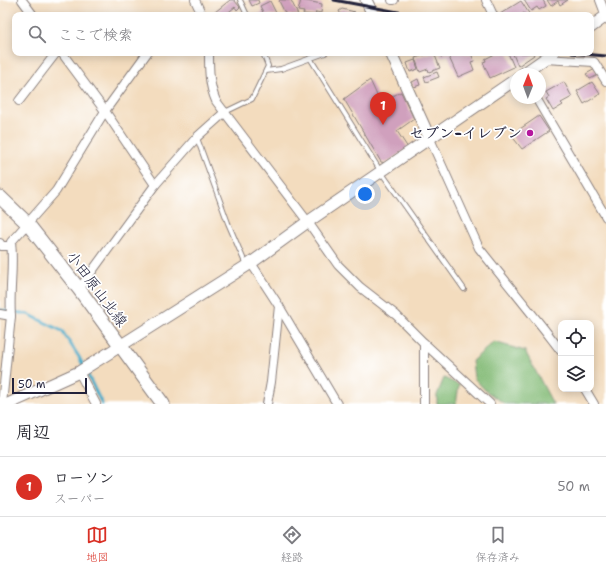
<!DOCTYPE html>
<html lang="ja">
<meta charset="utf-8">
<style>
:root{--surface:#fff;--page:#f7f7f7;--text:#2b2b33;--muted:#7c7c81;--line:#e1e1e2;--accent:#d93025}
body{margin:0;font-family:"Shantell Sans","Klee One",sans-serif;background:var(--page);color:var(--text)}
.controls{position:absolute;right:12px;bottom:12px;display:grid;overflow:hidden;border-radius:8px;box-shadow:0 2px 10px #0003}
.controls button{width:36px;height:36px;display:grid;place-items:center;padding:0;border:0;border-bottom:1px solid var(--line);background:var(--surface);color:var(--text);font:20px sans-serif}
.compass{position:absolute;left:510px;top:68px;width:36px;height:36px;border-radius:50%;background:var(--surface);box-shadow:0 2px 10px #0003;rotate:1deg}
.scale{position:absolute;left:12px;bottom:10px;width:75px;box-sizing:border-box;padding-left:4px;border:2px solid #22223b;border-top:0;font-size:11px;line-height:14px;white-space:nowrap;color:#22223b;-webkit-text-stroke:3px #fff;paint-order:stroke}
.you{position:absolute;left:365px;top:194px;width:14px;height:14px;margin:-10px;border:3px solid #fff;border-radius:50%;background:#1a73e8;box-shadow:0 0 0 6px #1a73e833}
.badge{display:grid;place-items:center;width:26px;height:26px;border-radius:50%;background:var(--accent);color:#fff;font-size:13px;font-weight:700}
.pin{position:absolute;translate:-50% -33px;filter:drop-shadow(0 1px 2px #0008)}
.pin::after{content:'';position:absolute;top:21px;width:14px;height:12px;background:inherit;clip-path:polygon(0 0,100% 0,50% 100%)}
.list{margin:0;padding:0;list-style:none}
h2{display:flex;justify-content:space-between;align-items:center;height:52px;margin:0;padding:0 16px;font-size:17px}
h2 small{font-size:13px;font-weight:400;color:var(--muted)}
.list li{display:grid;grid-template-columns:26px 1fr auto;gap:12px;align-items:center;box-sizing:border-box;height:60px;padding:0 16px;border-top:1px solid var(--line)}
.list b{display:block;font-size:15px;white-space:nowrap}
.list p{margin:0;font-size:13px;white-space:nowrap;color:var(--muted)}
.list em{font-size:13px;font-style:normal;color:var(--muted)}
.icon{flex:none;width:22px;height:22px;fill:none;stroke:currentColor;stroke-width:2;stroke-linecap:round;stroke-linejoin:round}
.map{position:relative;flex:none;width:606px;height:404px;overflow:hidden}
.search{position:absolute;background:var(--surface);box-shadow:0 2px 10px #0003;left:12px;right:12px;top:12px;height:44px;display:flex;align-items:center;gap:10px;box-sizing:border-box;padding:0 14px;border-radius:8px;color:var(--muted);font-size:15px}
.sheet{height:112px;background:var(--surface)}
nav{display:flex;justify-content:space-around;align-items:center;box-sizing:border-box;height:56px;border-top:1px solid var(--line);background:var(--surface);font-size:11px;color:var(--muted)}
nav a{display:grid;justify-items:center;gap:2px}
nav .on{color:var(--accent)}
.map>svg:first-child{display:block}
.forest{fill:#85bc78;stroke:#546f5a}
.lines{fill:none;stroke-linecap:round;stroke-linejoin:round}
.stream{stroke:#4cadcb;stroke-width:3}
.building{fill:#d0a0bd}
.lane-casing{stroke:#8a7f7c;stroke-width:6}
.street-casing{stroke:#8a7f7c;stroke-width:10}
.secondary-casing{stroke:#8a7f7c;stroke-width:13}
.primary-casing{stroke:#8a7f7c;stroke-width:15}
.lane{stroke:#fff;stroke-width:4}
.street{stroke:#fff;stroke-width:8}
.secondary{stroke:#fff;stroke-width:11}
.primary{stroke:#fff;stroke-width:13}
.rail{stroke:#22223b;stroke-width:3}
.poi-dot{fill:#b5179e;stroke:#fff;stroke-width:1.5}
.labels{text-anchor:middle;stroke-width:3.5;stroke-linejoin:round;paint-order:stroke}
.poi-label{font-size:15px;font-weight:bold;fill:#22223b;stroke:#fff;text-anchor:end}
.street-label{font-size:15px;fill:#22223b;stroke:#fff}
</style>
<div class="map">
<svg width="606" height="404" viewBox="0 0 606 404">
<rect width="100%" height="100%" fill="#fff"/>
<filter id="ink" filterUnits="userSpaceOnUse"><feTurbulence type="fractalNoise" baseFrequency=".025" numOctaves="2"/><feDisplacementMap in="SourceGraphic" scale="8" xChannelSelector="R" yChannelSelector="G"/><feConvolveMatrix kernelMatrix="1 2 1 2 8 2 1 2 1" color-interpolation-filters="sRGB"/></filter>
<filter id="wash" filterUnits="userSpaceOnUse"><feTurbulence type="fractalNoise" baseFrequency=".012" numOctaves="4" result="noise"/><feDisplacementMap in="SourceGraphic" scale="16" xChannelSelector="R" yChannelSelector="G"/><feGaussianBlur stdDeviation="0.9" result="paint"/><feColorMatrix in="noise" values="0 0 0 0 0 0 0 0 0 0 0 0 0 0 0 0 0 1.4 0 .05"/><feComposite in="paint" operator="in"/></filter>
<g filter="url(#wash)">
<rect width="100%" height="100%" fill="#f3dcbe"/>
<g class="forest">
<path d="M494,342l31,9 28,53h-48l-19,-13 -12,-13 -2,-17z"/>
<path d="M444,378l15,7 -3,19h-19v-9z"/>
</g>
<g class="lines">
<path class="stream" d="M0,310l28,4 34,17 17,26 23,47"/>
</g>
<g id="blocks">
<g class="building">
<path d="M230,0h4l6,7 -3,3 -2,-3 -10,8h-8l-2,-3z"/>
<path d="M249,0h9l1,3 -7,3z"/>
<path d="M280,0h11l7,15h-12l-7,-14z"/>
<path d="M301,0l21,4 -1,9 -5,-1 -1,3 -12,-1 1,-2 -6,-1z"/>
<path d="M524,0h19l3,6 -7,4 -2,-3 -6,4z"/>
<path d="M547,0h21l-8,5 -2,-4 -7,5z"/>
<path d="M270,1l7,14h-20l6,-3 -3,-6z"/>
<path d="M521,1l9,14h-5l-1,-2 -3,2h-20l-1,-1z"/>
<path d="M342,9l13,3 -3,1 1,2h-12l-2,-4z"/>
<path d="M430,53h4l6,15 -11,4 -1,-3 -8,3 -5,-14z"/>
<path d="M439,53h27l1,2 4,-2 3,8 -3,1 3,8 -16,7 -10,-22 -7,2z"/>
<path d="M508,53l6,14 -24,11 -7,-16 3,-1 -1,-2 10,-5z"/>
<path d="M515,53h18l1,2 -16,11 -5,-12z"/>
<path d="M415,60l3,9 -8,3 -3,-9z"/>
<path d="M595,69l3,6 -8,4 -4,-5z"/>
<path d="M437,72l2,5 -13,5 -2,-5z"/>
<path d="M418,79l2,6 -6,2 -2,-5z"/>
<path d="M370,80l10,22 21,-10 13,27 -17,12 11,17 -22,15 -5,-1 -37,-63z"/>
<path d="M564,82l8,15 -11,6 2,2 -10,6 -7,-12 3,-2 -3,-5z"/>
<path d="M592,82l8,12 -16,10 -7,-13z"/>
<path d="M539,116l10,15 -27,18 -11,-14z"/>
</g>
</g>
</g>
<g filter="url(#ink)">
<use href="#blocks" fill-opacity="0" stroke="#8a7f7c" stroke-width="1"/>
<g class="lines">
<g class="lane-casing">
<g id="lane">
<path d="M240,0l7,15"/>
<path d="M310,58l71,114 83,117"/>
<path d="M266,71l15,-2 44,-16"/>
<path d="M225,112l27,-13 16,-33 -5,-13"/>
<path d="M197,138l31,85 18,42"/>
</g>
</g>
<g class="street-casing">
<g id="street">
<path d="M22,0l11,15"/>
<path d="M195,0l7,15"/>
<path d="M392,0h2"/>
<path d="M486,0l7,15"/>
<path d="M600,0l6,16"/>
<path d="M62,53l43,58 50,74"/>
<path d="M209,53c0,17 0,32 7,48l92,121 30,43 22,22 36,28 28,28 66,61"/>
<path d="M545,59l49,3 12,19"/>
<path d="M536,98l70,119"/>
<path d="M19,101l37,-48"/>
<path d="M430,139l49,109 65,81 17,22"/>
<path d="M0,243l1,3h10"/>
<path d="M251,263l28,43 58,98"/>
<path d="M79,289l76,-104 42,-48 28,-25"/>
<path d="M0,314l11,2"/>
<path d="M424,343v61"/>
<path d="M79,372l17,32"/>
<path d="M585,389l9,15"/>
<path d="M2,404l9,-88c-2,-25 3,-50 0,-74l45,-51 49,-80 42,-58"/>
<path d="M267,404l4,-22 8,-76"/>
</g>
</g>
<g class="secondary-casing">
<g id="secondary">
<path d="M366,0l7,15"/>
<path d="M591,27l15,-11"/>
<path d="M391,53l39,86"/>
<path d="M523,74l30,-21"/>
<path d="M8,404l71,-32 172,-109 55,-40 210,-144"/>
</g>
</g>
<g class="primary-casing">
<path id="primary" d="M0,197l27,26 52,66 84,115"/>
</g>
<use href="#lane" class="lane"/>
<use href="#street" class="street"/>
<use href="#secondary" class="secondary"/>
<use href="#primary" class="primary"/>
<g class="rail">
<path d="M334,0l80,15"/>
<path d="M572,53l34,3"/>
</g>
</g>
</g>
<circle class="poi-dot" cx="530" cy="133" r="4"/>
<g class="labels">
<g class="poi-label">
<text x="522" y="138">セブン-イレブン</text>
</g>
<g class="street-label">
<text transform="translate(97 289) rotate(53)" y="5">小田原山北線</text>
</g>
</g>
</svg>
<div class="controls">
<button><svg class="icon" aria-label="locate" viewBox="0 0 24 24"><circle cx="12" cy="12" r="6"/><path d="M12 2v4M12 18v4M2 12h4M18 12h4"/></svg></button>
<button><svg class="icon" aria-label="layers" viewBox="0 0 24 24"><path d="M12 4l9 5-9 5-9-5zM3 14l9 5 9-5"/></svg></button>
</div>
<svg class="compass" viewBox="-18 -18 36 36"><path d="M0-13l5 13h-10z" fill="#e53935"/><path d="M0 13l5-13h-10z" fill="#7c7c81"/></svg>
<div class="scale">50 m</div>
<div class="you"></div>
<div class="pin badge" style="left:383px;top:125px">1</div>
<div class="search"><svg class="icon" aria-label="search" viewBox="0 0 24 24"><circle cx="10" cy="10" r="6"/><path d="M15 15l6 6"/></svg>ここで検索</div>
</div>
<section class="sheet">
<h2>周辺<small></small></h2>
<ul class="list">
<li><span class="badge">1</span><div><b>ローソン</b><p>スーパー</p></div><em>50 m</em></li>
</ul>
</section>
<nav>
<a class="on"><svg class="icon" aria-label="map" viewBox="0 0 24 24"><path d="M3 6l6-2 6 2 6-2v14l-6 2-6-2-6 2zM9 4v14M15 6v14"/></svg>地図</a>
<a><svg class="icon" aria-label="directions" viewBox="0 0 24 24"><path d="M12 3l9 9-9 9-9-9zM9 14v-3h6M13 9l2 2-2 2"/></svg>経路</a>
<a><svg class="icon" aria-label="saved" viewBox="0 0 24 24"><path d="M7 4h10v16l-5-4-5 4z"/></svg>保存済み</a>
</nav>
